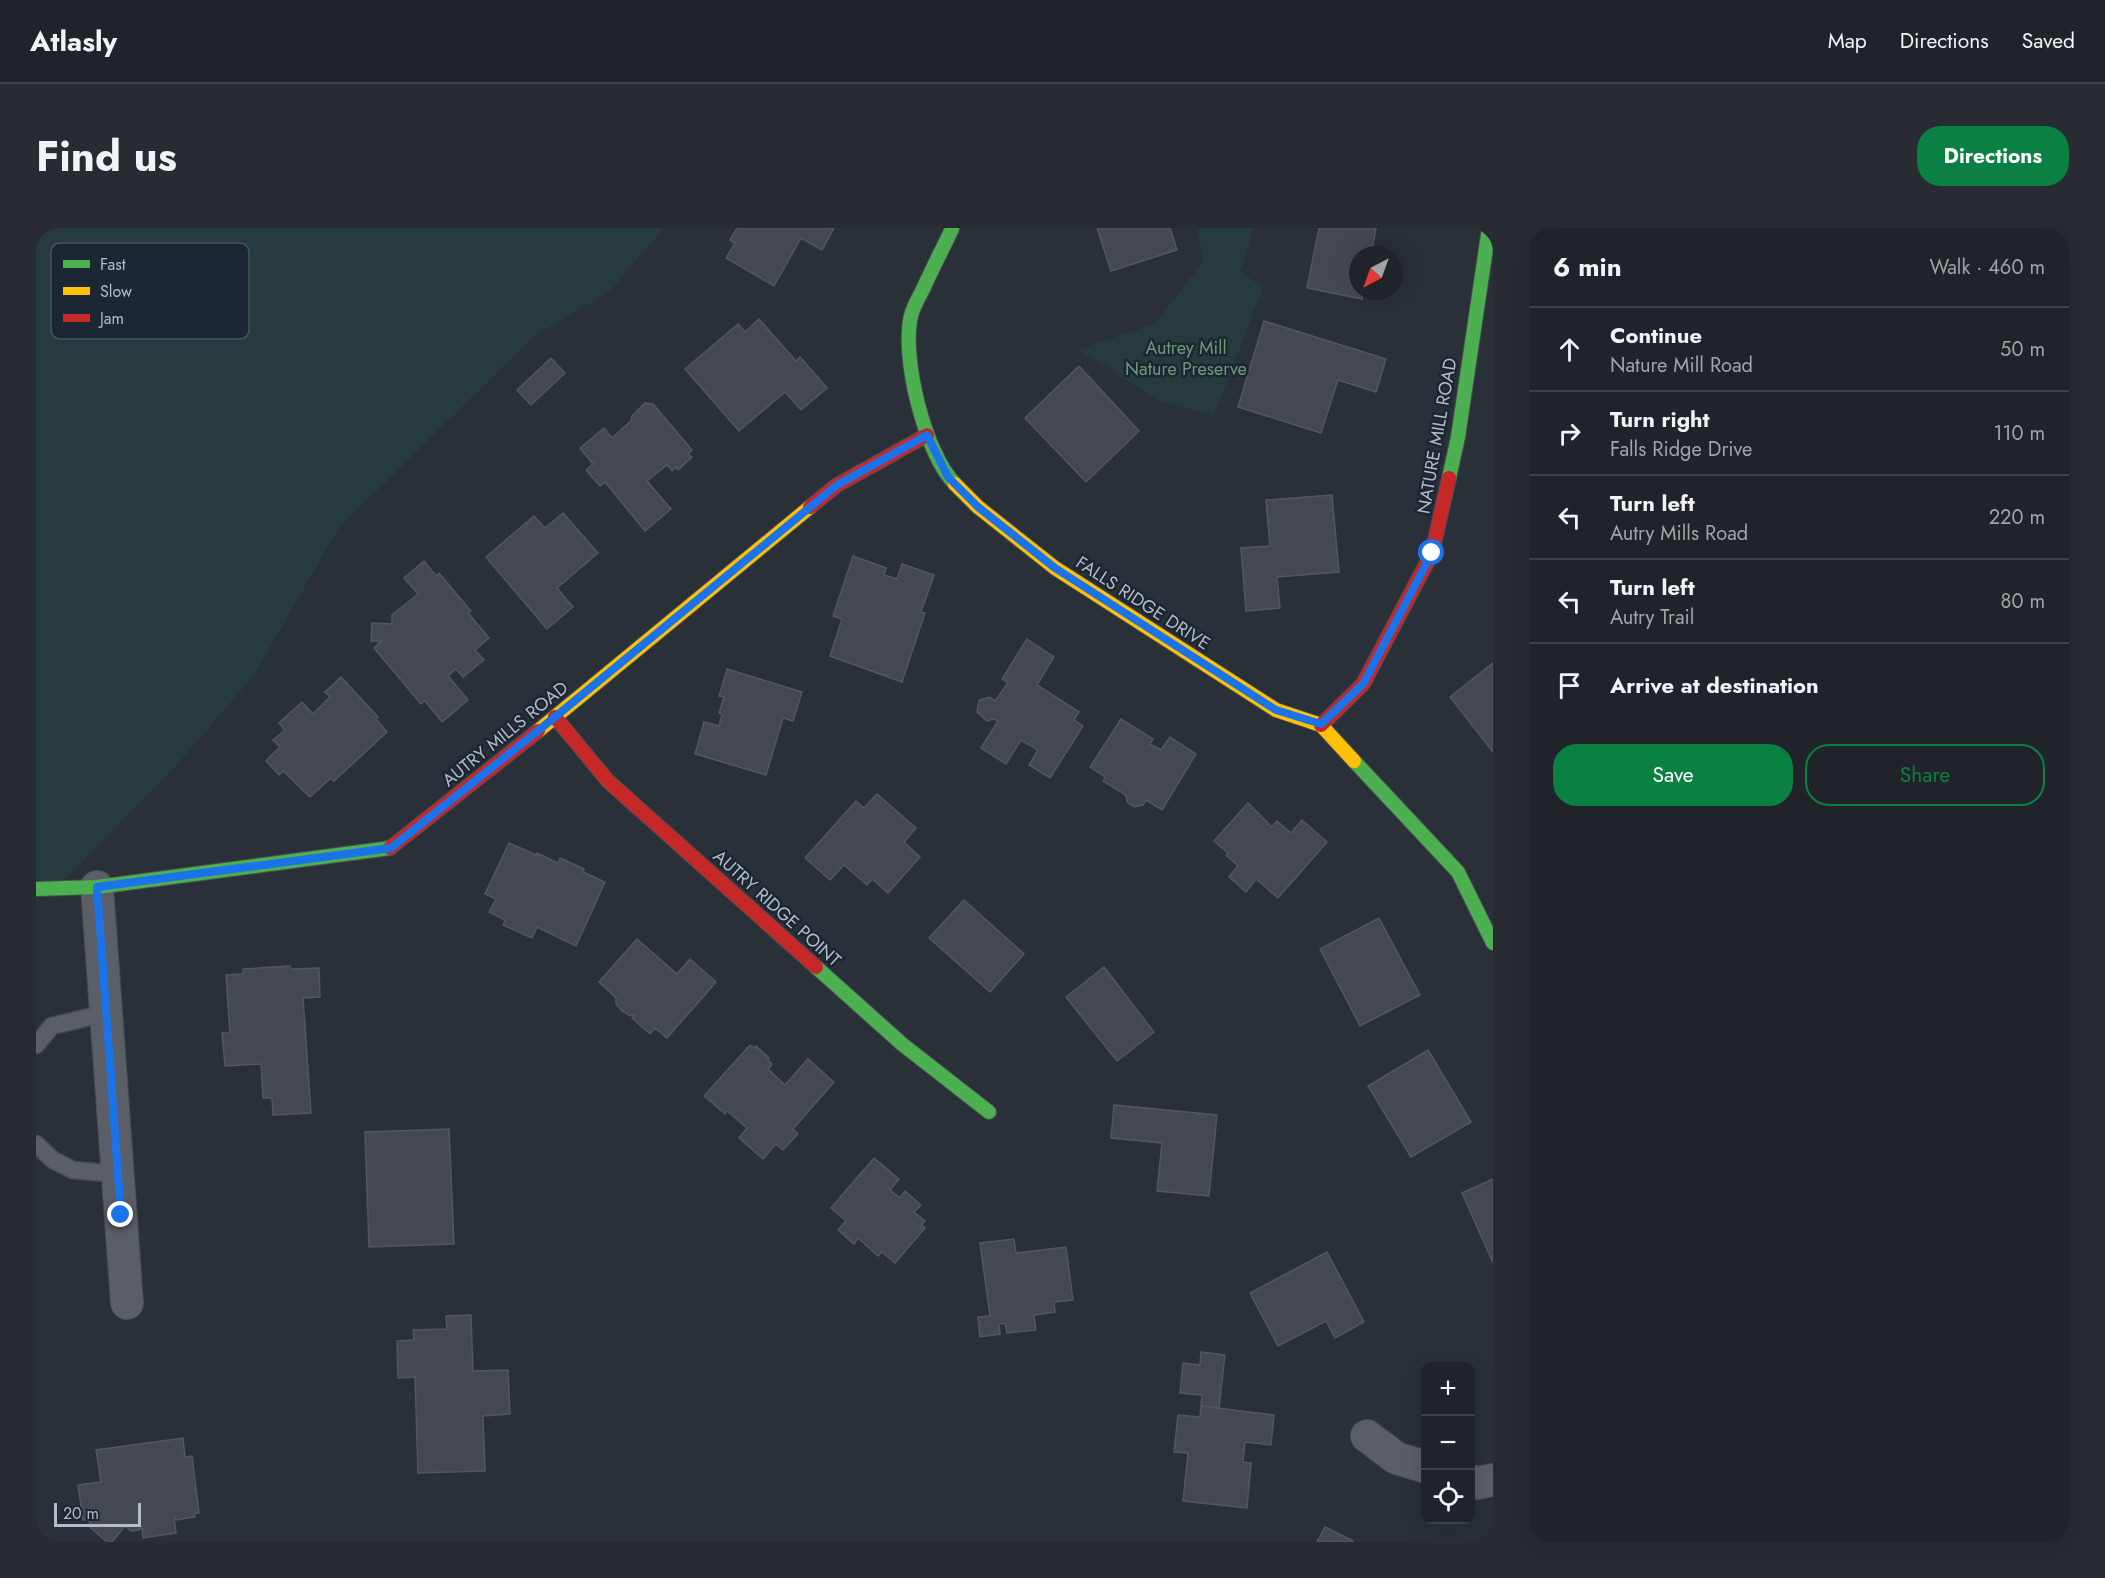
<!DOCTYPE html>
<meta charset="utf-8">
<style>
:root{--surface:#20242a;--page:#282c32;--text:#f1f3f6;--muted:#a2a4a8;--line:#3d4147;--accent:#0b8043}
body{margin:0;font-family:Jost,sans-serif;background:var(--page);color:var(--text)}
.controls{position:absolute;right:18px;bottom:18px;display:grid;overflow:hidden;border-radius:12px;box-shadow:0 6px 24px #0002}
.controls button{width:54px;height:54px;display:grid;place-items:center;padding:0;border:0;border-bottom:2px solid var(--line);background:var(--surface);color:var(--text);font:30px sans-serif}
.compass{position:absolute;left:1313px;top:18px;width:54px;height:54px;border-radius:50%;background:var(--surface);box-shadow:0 6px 24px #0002;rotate:221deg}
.scale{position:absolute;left:18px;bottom:15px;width:87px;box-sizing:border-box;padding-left:6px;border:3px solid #b4bcc9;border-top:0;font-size:16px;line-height:21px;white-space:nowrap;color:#b4bcc9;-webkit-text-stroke:4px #1d2633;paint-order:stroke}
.stop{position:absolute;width:18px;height:18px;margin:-14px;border:4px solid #1a73e8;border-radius:50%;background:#fff}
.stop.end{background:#1a73e8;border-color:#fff;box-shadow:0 2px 6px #0008}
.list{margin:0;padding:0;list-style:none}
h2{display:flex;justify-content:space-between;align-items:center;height:78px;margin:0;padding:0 24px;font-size:26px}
h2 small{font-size:20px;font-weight:400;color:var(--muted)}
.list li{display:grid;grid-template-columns:39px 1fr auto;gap:18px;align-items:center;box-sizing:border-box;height:84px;padding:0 24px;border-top:2px solid var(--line)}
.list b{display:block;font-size:22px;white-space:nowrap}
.list p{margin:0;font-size:20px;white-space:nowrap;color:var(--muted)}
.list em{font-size:20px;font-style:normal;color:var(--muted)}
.actions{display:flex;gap:12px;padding:18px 24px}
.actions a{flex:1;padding:14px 0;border:2px solid var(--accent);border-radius:24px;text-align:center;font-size:21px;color:var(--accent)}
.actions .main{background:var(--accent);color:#fff}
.icon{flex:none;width:33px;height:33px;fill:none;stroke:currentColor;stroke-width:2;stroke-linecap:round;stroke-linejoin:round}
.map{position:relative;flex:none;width:1457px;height:1314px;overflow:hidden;border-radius:24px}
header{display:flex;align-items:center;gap:36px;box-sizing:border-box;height:84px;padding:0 30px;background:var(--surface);border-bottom:2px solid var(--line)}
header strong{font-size:28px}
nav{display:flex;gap:33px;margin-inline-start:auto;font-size:21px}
.intro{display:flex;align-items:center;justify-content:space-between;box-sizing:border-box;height:144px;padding:0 36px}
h1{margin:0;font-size:42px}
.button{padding:15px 27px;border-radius:24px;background:var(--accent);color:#fff;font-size:21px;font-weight:700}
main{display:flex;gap:36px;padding:0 36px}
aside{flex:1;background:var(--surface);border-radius:24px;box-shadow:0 6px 24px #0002}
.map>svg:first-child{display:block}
.green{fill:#273a3e}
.building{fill:#444950;stroke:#52575f;stroke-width:1.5}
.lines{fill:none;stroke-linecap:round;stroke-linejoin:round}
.lane-casing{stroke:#484c53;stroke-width:19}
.street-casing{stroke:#484c53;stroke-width:34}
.fast-casing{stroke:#484c53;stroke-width:16}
.slow-casing{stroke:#484c53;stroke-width:16}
.jam-casing{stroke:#484c53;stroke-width:16}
.lane{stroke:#5a5e66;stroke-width:16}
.street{stroke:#5a5e66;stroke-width:32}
.fast{stroke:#4caf50;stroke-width:14}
.slow{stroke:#ffc107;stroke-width:14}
.jam{stroke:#c62828;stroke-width:14}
.route{stroke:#1a73e8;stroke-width:8}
.labels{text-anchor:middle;stroke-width:5;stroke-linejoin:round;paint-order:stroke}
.park-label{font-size:18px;fill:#6b9a76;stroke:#1d2633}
.street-label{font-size:18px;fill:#b4bcc9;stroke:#1d2633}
.key{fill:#1d2633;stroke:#4a5360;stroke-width:1.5}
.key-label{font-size:16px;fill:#b4bcc9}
</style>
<header>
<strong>Atlasly</strong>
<nav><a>Map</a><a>Directions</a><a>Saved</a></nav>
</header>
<div class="intro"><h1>Find us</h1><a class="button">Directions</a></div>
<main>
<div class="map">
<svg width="1457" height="1314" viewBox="0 0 1457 1314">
<rect width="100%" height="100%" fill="#2a3038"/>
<g class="green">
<path d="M0,0h628l-54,63 -77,46 -195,192 -85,148 -72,83 -120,124 -25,1z"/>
<path d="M1162,0h56l-14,44 23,15 -49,129 -57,-16 -58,-38 -23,-12 78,-26 49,-62z"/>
</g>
<g class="building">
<path d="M701,0h97l-12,22 -21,-12 -27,48 -48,-28 9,-15 -5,-3z"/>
<path d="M1061,0h73l7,22 -66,21z"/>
<path d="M1283,0h57l-5,27h-13v36h6l-2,8 -55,-11z"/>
<path d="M723,91l37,42 4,-4 27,31 -26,22 -16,-18 -46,39 -54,-62 53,-45 7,8z"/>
<path d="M1228,93l122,38 -10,33 -38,-12 -17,53 -83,-26z"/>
<path d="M515,130l14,15 -34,32 -14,-15z"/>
<path d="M1043,138l60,65 -53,51 -61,-64z"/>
<path d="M609,175l8,1 39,46 -4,4 4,3 -14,13 -2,-3 -4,4 -5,-6 -20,16 24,28 -26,22 -40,-49 -5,4 -14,-16 7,-6 -13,-16 24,-20 8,10 19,-17 1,-5z"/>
<path d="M1296,267l7,77 -62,5 3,31 -34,3 -5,-63 29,-2 -4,-46z"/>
<path d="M527,285l35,40 -41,35 16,19 -26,22 -61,-72 48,-41 11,12z"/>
<path d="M817,328l33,12 -2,7 13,4 5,-15 32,11 -13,37 4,1 -23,69 -72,-26 12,-37 -9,-3z"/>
<path d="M388,333l12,15 3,-3 32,38 -3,2 21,25 -14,12 9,10 -21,17 -7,-8 -8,7 20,24 -26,22 -17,-21 -4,3 -47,-56 7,-7h-10l1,-18 20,1v-9l26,-21 -14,-16z"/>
<path d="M991,411l27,18 -17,28 42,27 -5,8 9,6 -33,52 -21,-13 9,-15 -17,-10 -15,24 -25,-16 17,-27 -4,-2 -7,2 -10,-9 2,-12 11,-3 5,4 13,-18 -6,-4z"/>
<path d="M1457,435v89l-43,-55z"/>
<path d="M691,441l75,23 -9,29 -10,-3 -17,57 -71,-21 9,-32 15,4 3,-12 -3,-1 5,-16 -5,-1z"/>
<path d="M305,449l37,40 -2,2 11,13 -53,49 -3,-3 -21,19 -27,-26 -4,4 -13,-14 14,-14 -7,-7 12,-10 -6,-7 23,-21 11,12 17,-17 -5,-5z"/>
<path d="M1085,491l32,20 -3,5 11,6 9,-13 26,17 -34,56 -16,-10 -3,5 -9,2 -7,-5 -1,-7 -23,-14 2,-4 -15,-10z"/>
<path d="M841,566l39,34 -12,14 16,15 -32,36 -16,-14 -5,6 -23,-20 -14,15 -25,-22 51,-57 8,7z"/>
<path d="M1212,575l24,24 5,-6 14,12 11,-13 25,22 -49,56 -22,-19 -10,13 -17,-15 9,-11 -12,-11 2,-2 -14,-12z"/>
<path d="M473,615l27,12 1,-2 21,10 2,-5 24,11 -1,3 22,10 -29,64 -39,-19 -5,11 -29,-13 2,-5 -16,-8 7,-13 -11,-5z"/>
<path d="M928,672l60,54 -34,38 -61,-54z"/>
<path d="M1343,690l41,77 -60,31 -40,-77z"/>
<path d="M601,711l40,35 13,-15 26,23 -49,56 -12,-10 -5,6 -18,-16 3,-3h-6l-7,-4 -6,-7v-6l-17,-16z"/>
<path d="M254,738l1,3 28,-1 1,29 -17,1 8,115 -38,2 -1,-17h-9l-2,-34 -36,2 -3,-33h8l-4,-58 17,-1v-5z"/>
<path d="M1068,739l50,65 -37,29 -51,-64z"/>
<path d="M714,817l4,3 2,-2 13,12 -1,2 4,4 -4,5 17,16 23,-26 26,23 -41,47 5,5 -15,16 -7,-6 -13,15 -24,-21 8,-10 -20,-17 -2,3 -21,-18z"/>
<path d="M1392,822l43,72 -60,35 -43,-71z"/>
<path d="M1078,877l103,10 -8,81 -52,-5 5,-48 -51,-5z"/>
<path d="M413,901l5,115 -85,3 -4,-115z"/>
<path d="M838,930l25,21 -9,11 10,8 5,-7 16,14 -7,7 11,9 -4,3 4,4 -30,35 -13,-11 -4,4 -20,-18 -4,6 -16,-14 8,-9 -15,-13z"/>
<path d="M1457,951v84l-31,-70z"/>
<path d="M978,1011l2,14 50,-6 7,53 -19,2 1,10 -21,3 2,15 -29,3 -2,-10 -6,1 1,10 -20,3 -2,-20 12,-1 -10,-73z"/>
<path d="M1291,1024l37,70 -29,16 -9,-17 -48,25 -28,-53z"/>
<path d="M435,1087l2,56 35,-1 2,44 -27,2 2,55 -67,2 -3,-96 -17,1 -1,-37 17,-1 -1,-10 34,-1 -1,-13z"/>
<path d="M1165,1124l24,3 -6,53 -18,-2 1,-11 -22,-2 3,-30 17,2z"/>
<path d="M1165,1178l73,9 -3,30 -26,-3 -2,20 8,1 -4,45 -64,-7 5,-48 -14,-1 4,-37 22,2z"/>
<path d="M147,1210l2,19 7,-1 7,57 -5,1 1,3 -19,3 -2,-3 2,16 -33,5 -1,-11 -3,3 -8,1 -6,-5 -13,16h-5l-17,-15 -1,-7h-6l-5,-35 23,-3 -5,-32z"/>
<path d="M1289,1299l28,14 -1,1h-35z"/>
</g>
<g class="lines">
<g class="lane-casing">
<g id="lane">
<path d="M0,817l16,-19 54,-13"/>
<path d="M0,916l17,16 20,10 45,4"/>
</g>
</g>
<g class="street-casing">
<g id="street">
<path d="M61,659l30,416"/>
<path d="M1331,1208l29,22 30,9"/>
<path d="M1434,1253l8,2 15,-3"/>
</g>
</g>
<g class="fast-casing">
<g id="fast">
<path d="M916,1c-9,19 -19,38 -28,58 -4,9 -11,19 -13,29 -10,41 14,138 44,168"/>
<path d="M1413,250l9,-41 31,-209"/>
<path d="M1318,533l104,111 35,71"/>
<path d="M0,661l61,-2 293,-39"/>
<path d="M780,739l86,77 87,68"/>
</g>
</g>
<g class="slow-casing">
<g id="slow">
<path d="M919,256l23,23 77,61 221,142 45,15 33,36"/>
<path d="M502,503l272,-224"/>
</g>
</g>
<g class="jam-casing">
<g id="jam">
<path d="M774,279l27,-22 90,-50"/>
<path d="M519,489l53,64 208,186"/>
<path d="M1285,497l42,-41 69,-131 17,-75"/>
<path d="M354,620l148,-117"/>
</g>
</g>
<use href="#lane" class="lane"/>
<use href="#street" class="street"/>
<use href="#fast" class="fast"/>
<use href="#slow" class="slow"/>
<use href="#jam" class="jam"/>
</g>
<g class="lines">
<path class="route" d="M85,987l-24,-328 294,-39 164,-131 282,-232 90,-50 21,42 30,30 77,61 221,142 45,14 42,-40 69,-131"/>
</g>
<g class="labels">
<g class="park-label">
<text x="1150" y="126">Autrey Mill<tspan x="1150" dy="21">Nature Preserve</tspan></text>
</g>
<g class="street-label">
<text transform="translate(1401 208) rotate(-80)" y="6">NATURE MILL ROAD</text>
<text transform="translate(1107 375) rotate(33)" y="6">FALLS RIDGE DRIVE</text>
<text transform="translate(469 506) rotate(-39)" y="6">AUTRY MILLS ROAD</text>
<text transform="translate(741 680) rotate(42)" y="6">AUTRY RIDGE POINT</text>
</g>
</g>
<rect x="15" y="15" width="198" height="96" rx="9" class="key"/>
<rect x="27" y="32" width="27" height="8" fill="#4caf50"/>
<rect x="27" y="59" width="27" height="8" fill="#ffc107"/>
<rect x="27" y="86" width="27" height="8" fill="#c62828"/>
<g class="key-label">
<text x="64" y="42">Fast</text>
<text x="64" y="69">Slow</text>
<text x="64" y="96">Jam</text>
</g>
</svg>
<div class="controls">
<button>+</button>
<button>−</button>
<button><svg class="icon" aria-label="locate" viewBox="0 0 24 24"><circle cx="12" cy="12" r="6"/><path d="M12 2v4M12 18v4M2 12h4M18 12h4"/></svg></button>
</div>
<svg class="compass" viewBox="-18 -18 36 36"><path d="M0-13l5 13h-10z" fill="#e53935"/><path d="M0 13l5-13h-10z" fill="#a2a4a8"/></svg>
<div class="scale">20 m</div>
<div class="stop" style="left:1396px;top:325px"></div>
<div class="stop end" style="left:85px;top:987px"></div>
</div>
<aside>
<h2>6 min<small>Walk · 460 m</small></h2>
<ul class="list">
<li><svg class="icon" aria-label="ahead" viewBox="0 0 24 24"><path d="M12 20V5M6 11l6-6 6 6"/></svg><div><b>Continue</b><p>Nature Mill Road</p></div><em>50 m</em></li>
<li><svg class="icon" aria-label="right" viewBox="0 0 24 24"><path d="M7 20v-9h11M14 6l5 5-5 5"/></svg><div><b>Turn right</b><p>Falls Ridge Drive</p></div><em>110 m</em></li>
<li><svg class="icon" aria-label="left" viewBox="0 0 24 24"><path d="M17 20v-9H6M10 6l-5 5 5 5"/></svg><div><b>Turn left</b><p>Autry Mills Road</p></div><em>220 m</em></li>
<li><svg class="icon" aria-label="left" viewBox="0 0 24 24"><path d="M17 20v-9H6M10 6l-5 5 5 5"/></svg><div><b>Turn left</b><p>Autry Trail</p></div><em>80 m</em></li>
<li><svg class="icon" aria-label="arrive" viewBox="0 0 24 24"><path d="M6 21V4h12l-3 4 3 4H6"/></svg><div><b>Arrive at destination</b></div></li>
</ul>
<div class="actions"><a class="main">Save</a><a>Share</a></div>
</aside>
</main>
